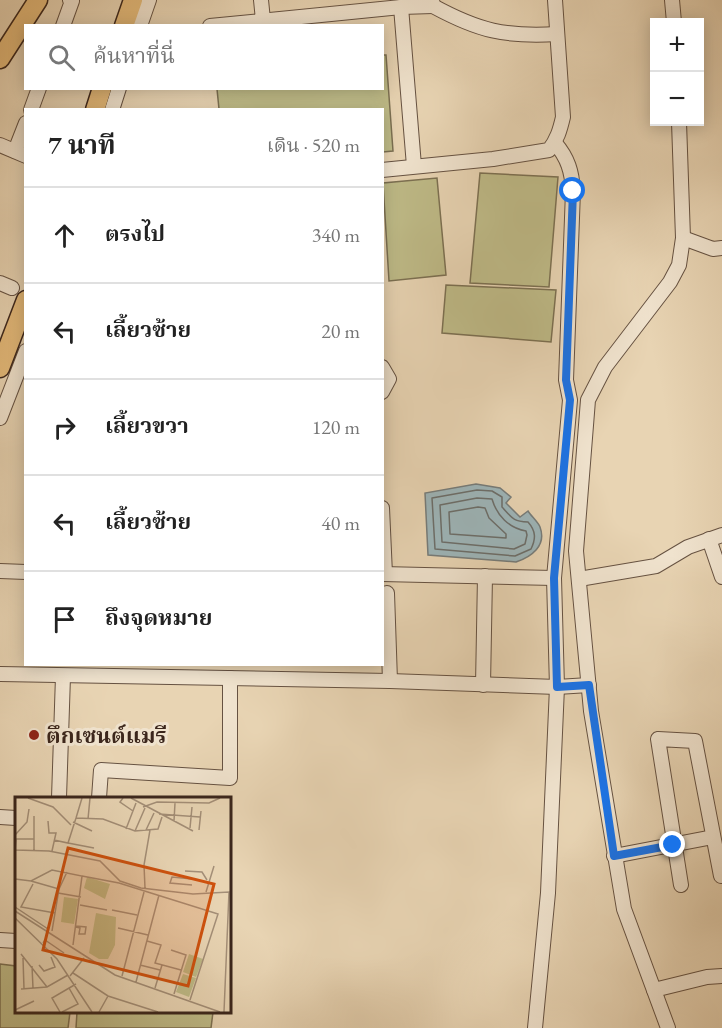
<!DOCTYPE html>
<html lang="th">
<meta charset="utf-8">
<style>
:root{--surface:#fff;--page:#f2f2f2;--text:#222;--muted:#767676;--line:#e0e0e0}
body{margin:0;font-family:"EB Garamond","Noto Serif Thai",serif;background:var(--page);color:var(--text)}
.controls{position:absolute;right:18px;top:18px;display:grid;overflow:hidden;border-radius:0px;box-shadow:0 3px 15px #0003}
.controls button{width:54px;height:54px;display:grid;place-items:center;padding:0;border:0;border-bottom:2px solid var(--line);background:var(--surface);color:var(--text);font:30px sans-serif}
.stop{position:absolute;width:18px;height:18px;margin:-14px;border:4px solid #1a73e8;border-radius:50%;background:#fff}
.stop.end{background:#1a73e8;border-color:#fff;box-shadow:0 2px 6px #0008}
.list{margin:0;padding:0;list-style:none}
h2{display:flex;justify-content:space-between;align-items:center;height:78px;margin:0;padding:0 24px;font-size:26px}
h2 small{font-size:20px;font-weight:400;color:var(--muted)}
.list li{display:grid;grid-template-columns:39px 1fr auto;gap:18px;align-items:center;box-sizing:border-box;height:96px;padding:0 24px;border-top:2px solid var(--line)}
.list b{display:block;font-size:22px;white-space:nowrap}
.list em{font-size:20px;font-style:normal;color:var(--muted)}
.icon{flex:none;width:33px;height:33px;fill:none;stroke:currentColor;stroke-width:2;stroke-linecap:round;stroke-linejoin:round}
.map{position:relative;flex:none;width:722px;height:1028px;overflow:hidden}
.search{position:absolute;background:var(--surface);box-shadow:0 3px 15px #0003;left:24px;top:24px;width:360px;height:66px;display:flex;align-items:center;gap:15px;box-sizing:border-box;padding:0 21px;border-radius:0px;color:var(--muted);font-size:22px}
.panel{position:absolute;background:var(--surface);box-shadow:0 3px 15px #0003;left:24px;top:108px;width:360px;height:558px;border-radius:0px}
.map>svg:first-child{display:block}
.green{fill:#beba87;stroke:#7c7052;stroke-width:1.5}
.water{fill:#9db5b9;stroke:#767c7a;stroke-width:1.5}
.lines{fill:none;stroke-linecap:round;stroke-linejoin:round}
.shore{stroke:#6c6e6a;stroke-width:1.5}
.minor-casing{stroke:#665242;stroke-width:16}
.major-casing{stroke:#3b261c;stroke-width:21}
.minor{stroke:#f0e3ce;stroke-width:14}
.major{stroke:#e4ba7a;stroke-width:18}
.route{stroke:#1a73e8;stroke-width:8}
.poi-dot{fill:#8f2418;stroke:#f0e3ce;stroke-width:2}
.labels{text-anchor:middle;stroke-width:6;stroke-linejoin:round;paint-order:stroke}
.poi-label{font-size:22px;font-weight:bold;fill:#3b261c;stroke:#f0e3ce;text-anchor:start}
.inset-road{fill:none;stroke:#a38e77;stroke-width:1.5}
.view{fill:#ce510e;fill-opacity:0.15;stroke:#ce510e;stroke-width:3}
.inset-edge{fill:none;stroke:#3b261c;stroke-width:3}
</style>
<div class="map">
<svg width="722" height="1028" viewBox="0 0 722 1028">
<rect width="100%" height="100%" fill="#e8d4b3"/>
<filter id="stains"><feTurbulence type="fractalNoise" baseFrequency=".00333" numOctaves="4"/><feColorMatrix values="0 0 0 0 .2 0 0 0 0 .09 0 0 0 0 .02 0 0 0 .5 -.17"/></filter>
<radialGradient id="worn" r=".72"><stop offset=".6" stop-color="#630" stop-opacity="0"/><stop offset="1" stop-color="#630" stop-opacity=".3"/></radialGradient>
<g class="green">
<path d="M383,55h3l7,96 -10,1 -1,-42 -163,-1 -2,-20 165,-1z"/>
<path d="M480,173l78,4 -9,110 -79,-4z"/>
<path d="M437,178l9,97 -57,6 -6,-98z"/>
<path d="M446,285l110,5 -5,52 -109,-9z"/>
<path d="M0,964l16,2v46h54l-2,16h-68z"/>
<path d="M77,1012h136l-2,16h-135z"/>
</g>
<path class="water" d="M476,484l24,4 11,9 -5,6 14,14 8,-6c3,5 10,11 12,16 7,19 -9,30 -24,35l-88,-7 -3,-62z"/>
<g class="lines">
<g class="shore">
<path d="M477,490l15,1 10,6v10c11,12 11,14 26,15 8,9 8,17 3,27l-16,7 -80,-7 -3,-51z"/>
<path d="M477,498l15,1c5,17 17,29 34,32l1,4 -2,9 -11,5 -72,-7 -2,-37z"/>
<path d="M478,507l7,1 4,10 17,16v4l-56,-4 -1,-22z"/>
</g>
<g class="minor-casing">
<g id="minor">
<path d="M261,0l2,20"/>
<path d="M672,0l2,22"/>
<path d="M433,6c46,25 72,31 124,28"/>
<path d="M401,7l13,159"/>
<path d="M63,26l9,-25 -2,-1"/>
<path d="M140,26l9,-26"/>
<path d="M210,26l191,-19 32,-1 -1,-6"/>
<path d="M31,110l8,-22"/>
<path d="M112,110l7,-22"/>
<path d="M0,145l26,11"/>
<path d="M15,151l11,-28"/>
<path d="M382,170l111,-11 56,-9c8,-10 11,-20 14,-33l-8,-117"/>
<path d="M683,238l30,11 9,-1"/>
<path d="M0,283l12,5"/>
<path d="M382,367l7,12 -7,13"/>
<path d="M0,418l26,-67"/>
<path d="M382,508l3,66"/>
<path d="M709,539l13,38"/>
<path d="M0,571l26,1"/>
<path d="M382,574l172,4"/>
<path d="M579,579l77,-13 32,-19 34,-12"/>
<path d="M387,593l3,88"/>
<path d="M0,674l390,7 167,6 32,-2"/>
<path d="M483,685l2,-109"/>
<path d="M59,798l4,-122"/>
<path d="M99,798l2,-28 129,8v-100"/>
<path d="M0,817l16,1"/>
<path d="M614,856l99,-19"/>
<path d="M681,885l-23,-146 37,2 26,135"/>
<path d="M0,940l16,1"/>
<path d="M654,990l53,-13 15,-1"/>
<path d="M535,1028l13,-135 9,-206 -3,-109 16,-178 -4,-20 7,-189c-1,-19 -5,-33 -18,-48"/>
<path d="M668,1028l-44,-119 -33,-198 -15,-160 12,-151 17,-33 65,-85 9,-17 4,-27 -4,-116"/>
</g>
</g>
<g class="major-casing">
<g id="major">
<path d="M124,26l9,-26"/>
<path d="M0,59l38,-59"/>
<path d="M95,110l7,-22"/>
<path d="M0,368l26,-68"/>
</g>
</g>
<use href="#minor" class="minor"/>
<use href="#major" class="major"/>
</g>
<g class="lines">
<path class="route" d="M573,191l-7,189 4,20 -16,178 3,109 32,-2 25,171 59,-11"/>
</g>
<circle class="poi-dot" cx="34" cy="735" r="6"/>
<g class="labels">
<g class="poi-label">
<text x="46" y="743">ตึกเซนต์แมรี</text>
</g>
</g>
<g transform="translate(15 797)">
<rect width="216" height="216" fill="#e8d4b3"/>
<path d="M72,80l23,7 -5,15 -21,-11zM49,100l14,2 -4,25 -13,-2zM81,116l20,4 -1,28 -7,14h-9l-10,-6zM174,157l14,5 -7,18 -13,-5zM168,177l13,4 -7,19 -13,-5z" fill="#beba87"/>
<path class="inset-road" d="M13,1l25,9 18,18M108,1l-3,4 13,9M116,1l62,33M128,10l14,-5 52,1 11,-5M144,17l41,3M19,19v34M61,21l6,-20M73,22l2,-21M33,24l1,12h7l-4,18M159,24l1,-18M58,25l19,9M175,31l2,-21M111,32l10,-26M131,33l8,-17M184,33l2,-19M120,34l10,-23M0,38l12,-13 2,-13M39,43l14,3 8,-25 27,1 32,12 23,-2 4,-12M53,46l26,5M0,53l34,1 51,10 20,20 21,7 52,6 36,-2 -5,120M0,53l1,-11h18M170,74l17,1 5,8M67,79l37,7 99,31 -28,86M0,82l16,2 21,-11 30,6 -9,69M16,84l28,8 -7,42M18,87l-12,23 34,6M177,88l-22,-2 2,-6 20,2M130,91l-1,-23 6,-35M44,92l8,-17M191,95l8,-26M43,96l23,4M65,108l27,5M0,110l33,22M97,113l25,5M0,114l100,64 105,37M0,121l42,41 35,53M61,130l4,1 -1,6h6l1,-7 -10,-1M103,131l30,7M132,144l14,4 -6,18 26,7M28,146l2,-3 19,13M156,153l15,5 -12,39M6,157l26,33M8,161l1,31M24,168l5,6 11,-4 -4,-10M125,168l20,5M17,169l1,22M58,176l35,23 50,16M55,179l14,-18M107,179l22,-84M121,185l23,-87M140,191l7,-23M6,192l26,-2 21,-12M0,213l19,-9M45,215l-8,-14 24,-14M47,215l16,-8 -9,-16M84,215l9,-16"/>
<path class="view" d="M53,51l146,36 -26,102 -145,-36z"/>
<rect width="216" height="216" class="inset-edge"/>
</g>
<rect width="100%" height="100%" filter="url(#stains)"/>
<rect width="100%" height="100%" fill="url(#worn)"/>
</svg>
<div class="controls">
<button>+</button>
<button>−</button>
</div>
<div class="stop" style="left:573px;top:191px"></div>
<div class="stop end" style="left:673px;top:845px"></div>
<div class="search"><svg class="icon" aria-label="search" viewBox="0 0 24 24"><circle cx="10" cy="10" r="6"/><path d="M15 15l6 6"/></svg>ค้นหาที่นี่</div>
<section class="panel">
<h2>7 นาที<small>เดิน · 520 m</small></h2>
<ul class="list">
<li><svg class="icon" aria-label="ahead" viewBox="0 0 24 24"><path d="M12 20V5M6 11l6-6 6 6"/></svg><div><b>ตรงไป</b></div><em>340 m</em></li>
<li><svg class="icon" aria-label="left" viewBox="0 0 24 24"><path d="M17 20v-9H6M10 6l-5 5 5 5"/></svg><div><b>เลี้ยวซ้าย</b></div><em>20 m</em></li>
<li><svg class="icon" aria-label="right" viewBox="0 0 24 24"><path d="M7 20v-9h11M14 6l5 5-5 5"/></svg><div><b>เลี้ยวขวา</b></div><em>120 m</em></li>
<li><svg class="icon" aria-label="left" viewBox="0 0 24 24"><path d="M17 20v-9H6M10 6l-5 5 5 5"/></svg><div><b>เลี้ยวซ้าย</b></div><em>40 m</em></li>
<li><svg class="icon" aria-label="arrive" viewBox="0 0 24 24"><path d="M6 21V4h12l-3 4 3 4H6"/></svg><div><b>ถึงจุดหมาย</b></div></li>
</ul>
</section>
</div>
